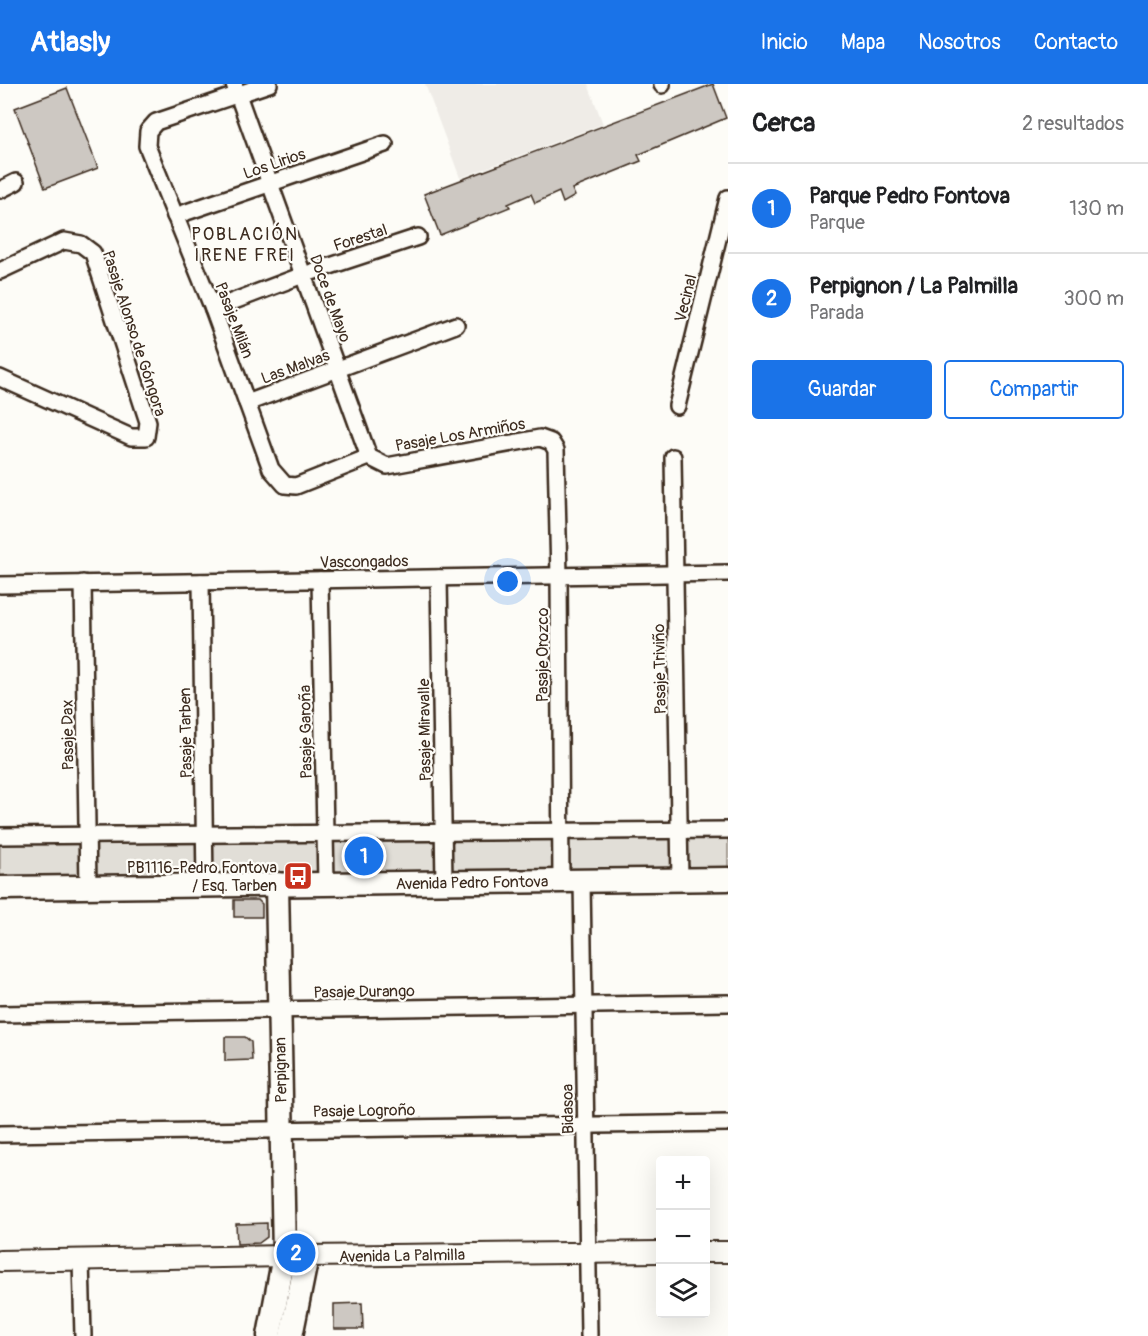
<!DOCTYPE html>
<html lang="es">
<meta charset="utf-8">
<style>
:root{--surface:#fff;--page:#f6f6f6;--text:#202124;--muted:#757577;--line:#e0e0e0;--accent:#1a73e8}
body{margin:0;font-family:Pangolin,sans-serif;background:var(--page);color:var(--text)}
.controls{position:absolute;right:18px;bottom:18px;display:grid;overflow:hidden;border-radius:6px;box-shadow:0 6px 24px #0002}
.controls button{width:54px;height:54px;display:grid;place-items:center;padding:0;border:0;border-bottom:2px solid var(--line);background:var(--surface);color:var(--text);font:30px sans-serif}
.you{position:absolute;left:508px;top:498px;width:21px;height:21px;margin:-15px;border:4px solid #fff;border-radius:50%;background:#1a73e8;box-shadow:0 0 0 9px #1a73e833}
.badge{display:grid;place-items:center;width:39px;height:39px;border-radius:50%;background:var(--accent);color:#fff;font-size:20px;font-weight:700}
.pin{position:absolute;translate:-50% -50%;border:3px solid #fff;box-shadow:0 2px 6px #0006}
.list{margin:0;padding:0;list-style:none}
h2{display:flex;justify-content:space-between;align-items:center;height:78px;margin:0;padding:0 24px;font-size:26px}
h2 small{font-size:20px;font-weight:400;color:var(--muted)}
.list li{display:grid;grid-template-columns:39px 1fr auto;gap:18px;align-items:center;box-sizing:border-box;height:90px;padding:0 24px;border-top:2px solid var(--line)}
.list b{display:block;font-size:22px;white-space:nowrap}
.list p{margin:0;font-size:20px;white-space:nowrap;color:var(--muted)}
.list em{font-size:20px;font-style:normal;color:var(--muted)}
.actions{display:flex;gap:12px;padding:18px 24px}
.actions a{flex:1;padding:14px 0;border:2px solid var(--accent);border-radius:6px;text-align:center;font-size:21px;color:var(--accent)}
.actions .main{background:var(--accent);color:#fff}
.icon{flex:none;width:33px;height:33px;fill:none;stroke:currentColor;stroke-width:2;stroke-linecap:round;stroke-linejoin:round}
.map{position:relative;flex:none;width:728px;height:1252px;overflow:hidden}
header{display:flex;align-items:center;gap:36px;box-sizing:border-box;height:84px;padding:0 30px;background:var(--accent);color:#fff}
header strong{font-size:28px}
nav{display:flex;gap:33px;margin-inline-start:auto;font-size:21px}
main{display:flex}
aside{flex:1;background:var(--surface)}
.map>svg:first-child{display:block}
.built{fill:#efece7}
.green{fill:#e1ded7;stroke:#8e847a;stroke-width:1.5}
.building{fill:#cdc8c2;stroke:#3b2a1e;stroke-width:1.5}
.lines{fill:none;stroke-linecap:round;stroke-linejoin:round}
.minor-casing{stroke:#3b2a1e;stroke-width:20}
.tertiary-casing{stroke:#3b2a1e;stroke-width:24}
.secondary-casing{stroke:#3b2a1e;stroke-width:27}
.minor{stroke:#fdfcf7;stroke-width:15}
.tertiary{stroke:#fdfcf7;stroke-width:20}
.secondary{stroke:#fdfcf7;stroke-width:22}
.labels{text-anchor:middle;stroke-width:4.5;stroke-linejoin:round;paint-order:stroke}
.street-label{font-size:16px;fill:#3b2a1e;stroke:#fdfcf7}
.poi-label{font-size:16px;fill:#3b2a1e;stroke:#fdfcf7;text-anchor:end}
.neighbourhood-label{font-size:18px;letter-spacing:1.5px;fill:#3b2a1e;stroke:#fdfcf7}
</style>
<header>
<strong>Atlasly</strong>
<nav><a>Inicio</a><a>Mapa</a><a>Nosotros</a><a>Contacto</a></nav>
</header>
<main>
<div class="map">
<svg width="728" height="1252" viewBox="0 0 728 1252">
<rect width="100%" height="100%" fill="#fdfcf7"/>
<filter id="ink" filterUnits="userSpaceOnUse"><feTurbulence type="fractalNoise" baseFrequency=".0167" numOctaves="2"/><feDisplacementMap in="SourceGraphic" scale="12" xChannelSelector="R" yChannelSelector="G"/><feConvolveMatrix kernelMatrix="1 2 1 2 8 2 1 2 1" color-interpolation-filters="sRGB"/></filter>
<g filter="url(#ink)">
<path class="built" d="M425,0h163l15,40 -143,54z"/>
<path class="green" d="M728,749v40l-728,6v-41z"/>
<g class="building">
<path d="M713,0l13,34 -88,37 3,6 -69,28 3,7 -12,7 -4,-11 -24,11 -4,-9 -23,10 2,3 -70,28 -16,-41z"/>
<path d="M67,4l31,80 -53,20 -30,-80z"/>
<path d="M234,816h24l4,4v13h-28z"/>
<path d="M225,953h20l6,5 1,18 -27,1z"/>
<path d="M267,1139v14l-8,6 -22,1 -1,-20z"/>
<path d="M362,1219l1,26h-29v-25z"/>
</g>
<g class="lines">
<g class="minor-casing">
<g id="minor">
<path d="M234,0l135,373"/>
<path d="M269,0l-113,38 -8,9 -1,15 66,163 58,160 14,16 11,1 73,-29 18,9 153,-28 11,4 5,8 3,126 2,305"/>
<path d="M662,0v1"/>
<path d="M0,106l16,-8"/>
<path d="M175,132l210,-72"/>
<path d="M0,187l64,-30 17,3 12,9 55,169 -2,15h-15l-131,-59"/>
<path d="M213,225l90,-34 115,-38"/>
<path d="M247,319l209,-78"/>
<path d="M677,322l51,-208"/>
<path d="M673,373l7,423"/>
<path d="M439,494l5,304"/>
<path d="M320,496l6,303"/>
<path d="M201,498l4,303"/>
<path d="M83,499l5,303"/>
<path d="M0,501l728,-12"/>
<path d="M0,752l728,-6"/>
<path d="M582,797l7,455"/>
<path d="M0,930l728,-11"/>
<path d="M0,1050l728,-11"/>
<path d="M81,1176l2,76"/>
</g>
</g>
<g class="tertiary-casing">
<g id="tertiary">
<path d="M706,1168h22"/>
<path d="M307,1172l353,-4"/>
<path d="M0,1177l284,-5"/>
</g>
</g>
<g class="secondary-casing">
<g id="secondary">
<path d="M0,804l728,-9"/>
<path d="M284,1172h23l-16,80"/>
<path d="M269,1252l15,-80 -7,-372"/>
</g>
</g>
<use href="#minor" class="minor"/>
<use href="#tertiary" class="tertiary"/>
<use href="#secondary" class="secondary"/>
</g>
</g>
<defs>
<g id="bus-square" transform="scale(1.5)"><rect x="-9" y="-9" width="18" height="18" rx="4" fill="#c8321e" stroke="#fdfcf7"/><path d="M-5-6H5V4H4V6H2V4H-2V6H-4V4H-5ZM-3.5-4V0h7V-4ZM-3.5 1.2v1.5H-2V1.2ZM2 1.2v1.5H3.5V1.2Z" fill="#fff"/></g>
</defs>
<g fill-rule="evenodd">
<use href="#bus-square" x="298" y="792"/>
</g>
<g class="labels">
<g class="street-label">
<text transform="translate(274 79) rotate(-19)" y="6">Los Lirios</text>
<text transform="translate(360 153) rotate(-18)" y="6">Forestal</text>
<text transform="translate(331 214) rotate(70)" y="6">Doce de Mayo</text>
<text transform="translate(685 214) rotate(-76)" y="6">Vecinal</text>
<text transform="translate(235 236) rotate(69)" y="6">Pasaje Milán</text>
<text transform="translate(135 249) rotate(72)" y="6">Pasaje Alonso de Góngora</text>
<text transform="translate(295 282) rotate(-20)" y="6">Las Malvas</text>
<text transform="translate(460 350) rotate(-10)" y="6">Pasaje Los Armiños</text>
<text transform="translate(364 477) rotate(-1)" y="6">Vascongados</text>
<text transform="translate(542 571) rotate(-90)" y="6">Pasaje Orozco</text>
<text transform="translate(659 585) rotate(-91)" y="6">Pasaje Triviño</text>
<text transform="translate(424 646) rotate(-91)" y="6">Pasaje Miravalle</text>
<text transform="translate(305 648) rotate(-91)" y="6">Pasaje Garoña</text>
<text transform="translate(185 649) rotate(-91)" y="6">Pasaje Tarben</text>
<text transform="translate(67 651) rotate(-91)" y="6">Pasaje Dax</text>
<text transform="translate(472 798) rotate(-1)" y="6">Avenida Pedro Fontova</text>
<text transform="translate(364 907) rotate(-1)" y="6">Pasaje Durango</text>
<text transform="translate(280 986) rotate(-91)" y="6">Perpignan</text>
<text transform="translate(567 1025) rotate(-91)" y="6">Bidasoa</text>
<text transform="translate(364 1026) rotate(-1)" y="6">Pasaje Logroño</text>
<text transform="translate(402 1171) rotate(-1)" y="6">Avenida La Palmilla</text>
</g>
<g class="poi-label">
<text x="277" y="789">PB1116-Pedro Fontova<tspan x="277" dy="18">/ Esq. Tarben</tspan></text>
</g>
<g class="neighbourhood-label">
<text x="245" y="156">POBLACIÓN<tspan x="245" dy="21">IRENE FREI</tspan></text>
</g>
</g>
</svg>
<div class="controls">
<button>+</button>
<button>−</button>
<button><svg class="icon" aria-label="layers" viewBox="0 0 24 24"><path d="M12 4l9 5-9 5-9-5zM3 14l9 5 9-5"/></svg></button>
</div>
<div class="you"></div>
<div class="pin badge" style="left:364px;top:772px">1</div>
<div class="pin badge" style="left:296px;top:1169px">2</div>
</div>
<aside>
<h2>Cerca<small>2 resultados</small></h2>
<ul class="list">
<li><span class="badge">1</span><div><b>Parque Pedro Fontova</b><p>Parque</p></div><em>130 m</em></li>
<li><span class="badge">2</span><div><b>Perpignon / La Palmilla</b><p>Parada</p></div><em>300 m</em></li>
</ul>
<div class="actions"><a class="main">Guardar</a><a>Compartir</a></div>
</aside>
</main>
